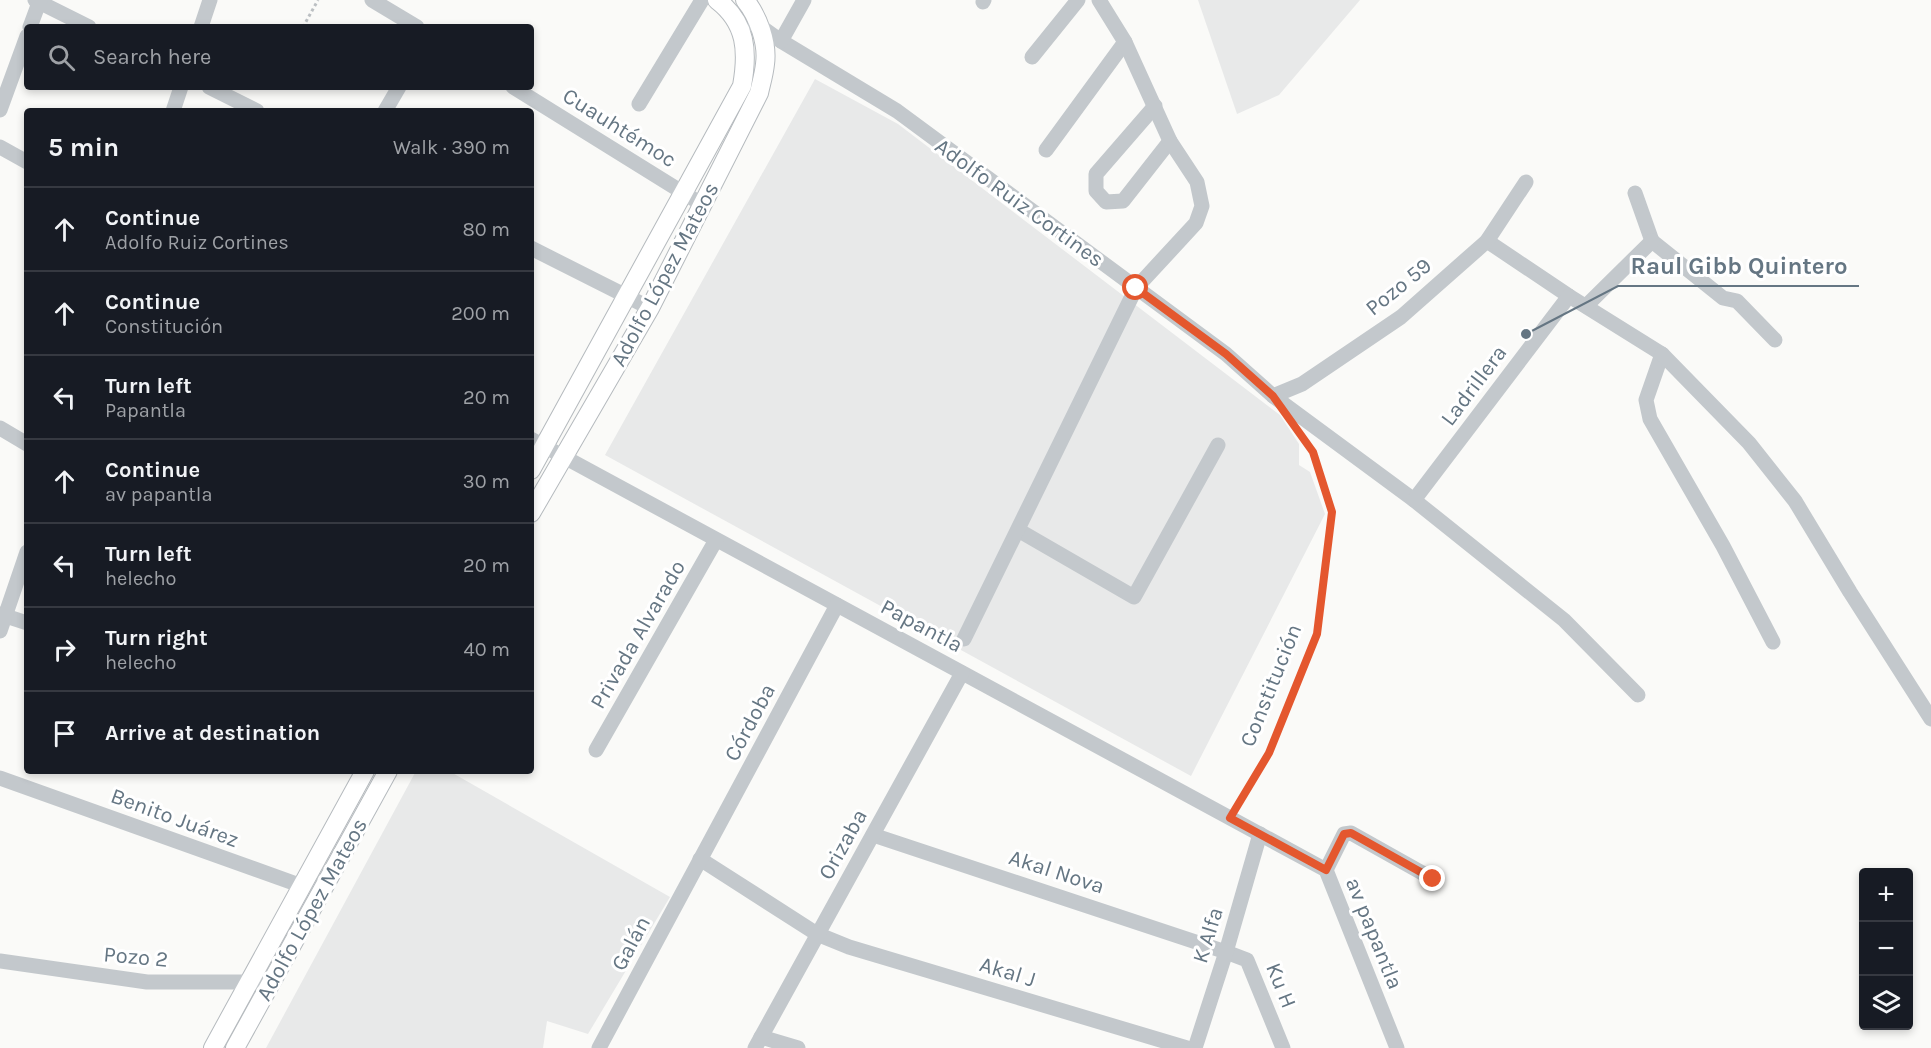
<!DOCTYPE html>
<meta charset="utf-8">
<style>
:root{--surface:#171b24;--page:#242831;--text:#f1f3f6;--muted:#9ea1a6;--line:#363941}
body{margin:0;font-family:Karla,sans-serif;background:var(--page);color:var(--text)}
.controls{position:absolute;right:18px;bottom:18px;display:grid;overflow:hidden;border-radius:6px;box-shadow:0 3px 9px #0003}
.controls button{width:54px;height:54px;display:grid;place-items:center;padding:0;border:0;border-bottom:2px solid var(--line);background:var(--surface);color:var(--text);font:30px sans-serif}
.stop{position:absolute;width:18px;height:18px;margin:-14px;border:4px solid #e4572e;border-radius:50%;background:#fff}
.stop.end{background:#e4572e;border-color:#fff;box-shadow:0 2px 6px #0008}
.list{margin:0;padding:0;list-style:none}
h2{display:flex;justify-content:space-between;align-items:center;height:78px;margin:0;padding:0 24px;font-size:26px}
h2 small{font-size:20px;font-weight:400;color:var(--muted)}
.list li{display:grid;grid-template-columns:39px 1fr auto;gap:18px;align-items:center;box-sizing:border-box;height:84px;padding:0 24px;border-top:2px solid var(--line)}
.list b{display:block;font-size:22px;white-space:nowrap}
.list p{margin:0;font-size:20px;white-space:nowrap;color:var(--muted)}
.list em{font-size:20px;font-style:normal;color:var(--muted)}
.icon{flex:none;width:33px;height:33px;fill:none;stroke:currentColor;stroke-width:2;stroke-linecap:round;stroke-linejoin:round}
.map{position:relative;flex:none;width:1931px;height:1048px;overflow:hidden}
.search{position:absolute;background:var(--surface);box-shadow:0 3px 9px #0003;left:24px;top:24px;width:510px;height:66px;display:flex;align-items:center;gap:15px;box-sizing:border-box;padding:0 21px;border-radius:6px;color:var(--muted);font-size:22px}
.panel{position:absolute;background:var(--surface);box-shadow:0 3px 9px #0003;left:24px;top:108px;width:510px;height:666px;border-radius:6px}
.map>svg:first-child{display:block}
.built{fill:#e8e9e9}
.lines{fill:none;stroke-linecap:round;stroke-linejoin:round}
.major-casing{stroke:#b5babe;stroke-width:20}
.path{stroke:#bbbfc2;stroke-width:3;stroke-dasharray:3 3;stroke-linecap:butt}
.minor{stroke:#c3c8cc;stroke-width:15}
.major{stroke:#fff;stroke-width:18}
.route{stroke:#e4572e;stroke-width:8}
.labels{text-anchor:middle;stroke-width:6;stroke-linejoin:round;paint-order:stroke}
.street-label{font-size:22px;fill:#657683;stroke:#fff}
.leader{fill:none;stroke:#657683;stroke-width:2}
.callout-dot{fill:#657683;stroke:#fff;stroke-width:2}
.callout-label{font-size:24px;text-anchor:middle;font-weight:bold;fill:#657683;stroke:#fff;stroke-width:6;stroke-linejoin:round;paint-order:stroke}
</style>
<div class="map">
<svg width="1931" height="1048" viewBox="0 0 1931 1048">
<rect width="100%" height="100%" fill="#fafaf8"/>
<g class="built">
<path d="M1198,0h162l-81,95 -42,19z"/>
<path d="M815,79l83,45 382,291 19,29v21l11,7 15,42 -134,262 -586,-321z"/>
<path d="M416,771h33l221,126 -82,137 -41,-13 -4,27h-277z"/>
</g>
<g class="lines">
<g class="major-casing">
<g id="major">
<path d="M531,470l211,-384c6,-34 5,-63 -25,-86"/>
<path d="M531,513l119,-205 109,-215c2,-9 5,-19 6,-29 3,-21 -7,-48 -20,-64"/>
<path d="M213,1048l152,-277"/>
<path d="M235,1048l153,-277"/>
</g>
</g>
<g class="path">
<path d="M303,27l15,-27"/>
<path d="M1237,806l32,-53 48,-119 15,-122 -19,-60 -11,-16"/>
</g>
<g class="minor">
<path d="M35,0l54,27"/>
<path d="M372,0l45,27"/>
<path d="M983,2l1,-2"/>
<path d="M755,25l5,1 21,15 116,70 329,243 47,42 141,104 150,120 74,75"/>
<path d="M30,27l10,-27"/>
<path d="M201,27l9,-27"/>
<path d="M781,41l23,-41"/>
<path d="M1032,57l46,-57"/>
<path d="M209,87l48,24"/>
<path d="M513,87l190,118"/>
<path d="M639,104l63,-104"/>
<path d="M1155,106l-59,68v17l10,11 17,-1 47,-60"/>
<path d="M0,110l27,-74"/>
<path d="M173,111l8,-24"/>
<path d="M385,111l14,-24"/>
<path d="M0,147l27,15"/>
<path d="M1046,150l79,-108"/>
<path d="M1635,193l17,48"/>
<path d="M1487,241l82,55 93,58 -16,46 4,19 73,127 50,96"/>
<path d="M1652,241l71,57 14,3 38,39"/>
<path d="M531,248l119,60"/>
<path d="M1586,306l66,-65"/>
<path d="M1662,354l87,89 46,58 55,91 81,127"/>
<path d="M1273,396l29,-12 99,-67 86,-76 39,-59"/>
<path d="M0,428l27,16"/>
<path d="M531,439l795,431 71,178"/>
<path d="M1414,500l155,-204"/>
<path d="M1018,530l116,67 84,-152"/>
<path d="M0,614l27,9"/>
<path d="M0,631l27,-79"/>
<path d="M964,639l172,-351 60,-65 6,-17 -5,-24 -27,-41 -45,-99 -26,-42"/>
<path d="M596,750l120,-210"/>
<path d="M0,778l302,108"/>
<path d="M873,835l353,117 21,8 36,88"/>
<path d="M700,859l117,75 32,13 338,101"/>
<path d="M1326,870l18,-36 7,-1 82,46"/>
<path d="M0,961l147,21h123"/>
<path d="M761,1037l37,11"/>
<path d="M599,1048l238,-443"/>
<path d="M755,1048l207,-375"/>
<path d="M1195,1048l31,-96 34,-118"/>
</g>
<use href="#major" class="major"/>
</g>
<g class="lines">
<path class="route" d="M1136,288l90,66 47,42 40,56 19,60 -15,122 -48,119 -39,65 96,52 18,-36 7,-1 82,46"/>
</g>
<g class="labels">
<g class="street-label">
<text transform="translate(620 127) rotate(32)" y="8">Cuauhtémoc</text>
<text transform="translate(1020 202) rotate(36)" y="8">Adolfo Ruiz Cortines</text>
<text transform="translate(664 274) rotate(-62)" y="8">Adolfo López Mateos</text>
<text transform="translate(1398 286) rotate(-39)" y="8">Pozo 59</text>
<text transform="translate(1473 385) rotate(-53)" y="8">Ladrillera</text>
<text transform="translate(922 625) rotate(28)" y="8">Papantla</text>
<text transform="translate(637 634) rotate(-60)" y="8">Privada Alvarado</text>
<text transform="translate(1270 685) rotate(-68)" y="8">Constitución</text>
<text transform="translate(749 722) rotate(-62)" y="8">Córdoba</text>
<text transform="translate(175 817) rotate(20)" y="8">Benito Juárez</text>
<text transform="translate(842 844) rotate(-61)" y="8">Orizaba</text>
<text transform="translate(1057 871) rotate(18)" y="8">Akal Nova</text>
<text transform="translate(311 909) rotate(-61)" y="8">Adolfo López Mateos</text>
<text transform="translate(1375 933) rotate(68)" y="8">av papantla</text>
<text transform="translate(1207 935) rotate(-73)" y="8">K Alfa</text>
<text transform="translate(630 943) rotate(-62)" y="8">Galán</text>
<text transform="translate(136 956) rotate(5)" y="8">Pozo 2</text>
<text transform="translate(1008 971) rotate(17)" y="8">Akal J</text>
<text transform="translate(1282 985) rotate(68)" y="8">Ku H</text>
</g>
</g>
<path class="leader" d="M1526 334L1618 286H1859"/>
<circle class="callout-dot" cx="1526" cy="334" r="6"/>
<g class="callout-label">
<text x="1739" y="274">Raul Gibb Quintero</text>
</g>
</svg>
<div class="controls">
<button>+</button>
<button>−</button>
<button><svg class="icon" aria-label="layers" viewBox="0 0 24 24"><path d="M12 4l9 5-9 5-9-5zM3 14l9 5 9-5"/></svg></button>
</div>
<div class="stop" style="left:1136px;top:288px"></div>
<div class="stop end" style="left:1433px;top:879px"></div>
<div class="search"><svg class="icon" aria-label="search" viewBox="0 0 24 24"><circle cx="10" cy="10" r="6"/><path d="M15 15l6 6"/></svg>Search here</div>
<section class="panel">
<h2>5 min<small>Walk · 390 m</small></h2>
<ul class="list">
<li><svg class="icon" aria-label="ahead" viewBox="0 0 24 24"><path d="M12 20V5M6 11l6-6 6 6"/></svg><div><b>Continue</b><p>Adolfo Ruiz Cortines</p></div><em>80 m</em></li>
<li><svg class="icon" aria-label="ahead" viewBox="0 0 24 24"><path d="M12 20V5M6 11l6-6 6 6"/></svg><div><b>Continue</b><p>Constitución</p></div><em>200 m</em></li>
<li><svg class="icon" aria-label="left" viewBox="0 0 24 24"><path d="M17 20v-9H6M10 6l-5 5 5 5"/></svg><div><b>Turn left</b><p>Papantla</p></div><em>20 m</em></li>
<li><svg class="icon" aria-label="ahead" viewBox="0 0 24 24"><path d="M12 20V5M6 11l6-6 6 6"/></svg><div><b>Continue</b><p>av papantla</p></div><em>30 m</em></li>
<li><svg class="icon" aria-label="left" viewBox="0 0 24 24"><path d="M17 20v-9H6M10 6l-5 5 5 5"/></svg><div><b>Turn left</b><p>helecho</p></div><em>20 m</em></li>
<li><svg class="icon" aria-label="right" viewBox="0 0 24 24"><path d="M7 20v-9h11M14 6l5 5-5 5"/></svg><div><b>Turn right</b><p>helecho</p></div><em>40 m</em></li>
<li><svg class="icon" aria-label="arrive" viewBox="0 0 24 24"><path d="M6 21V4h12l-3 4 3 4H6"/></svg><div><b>Arrive at destination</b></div></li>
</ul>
</section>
</div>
